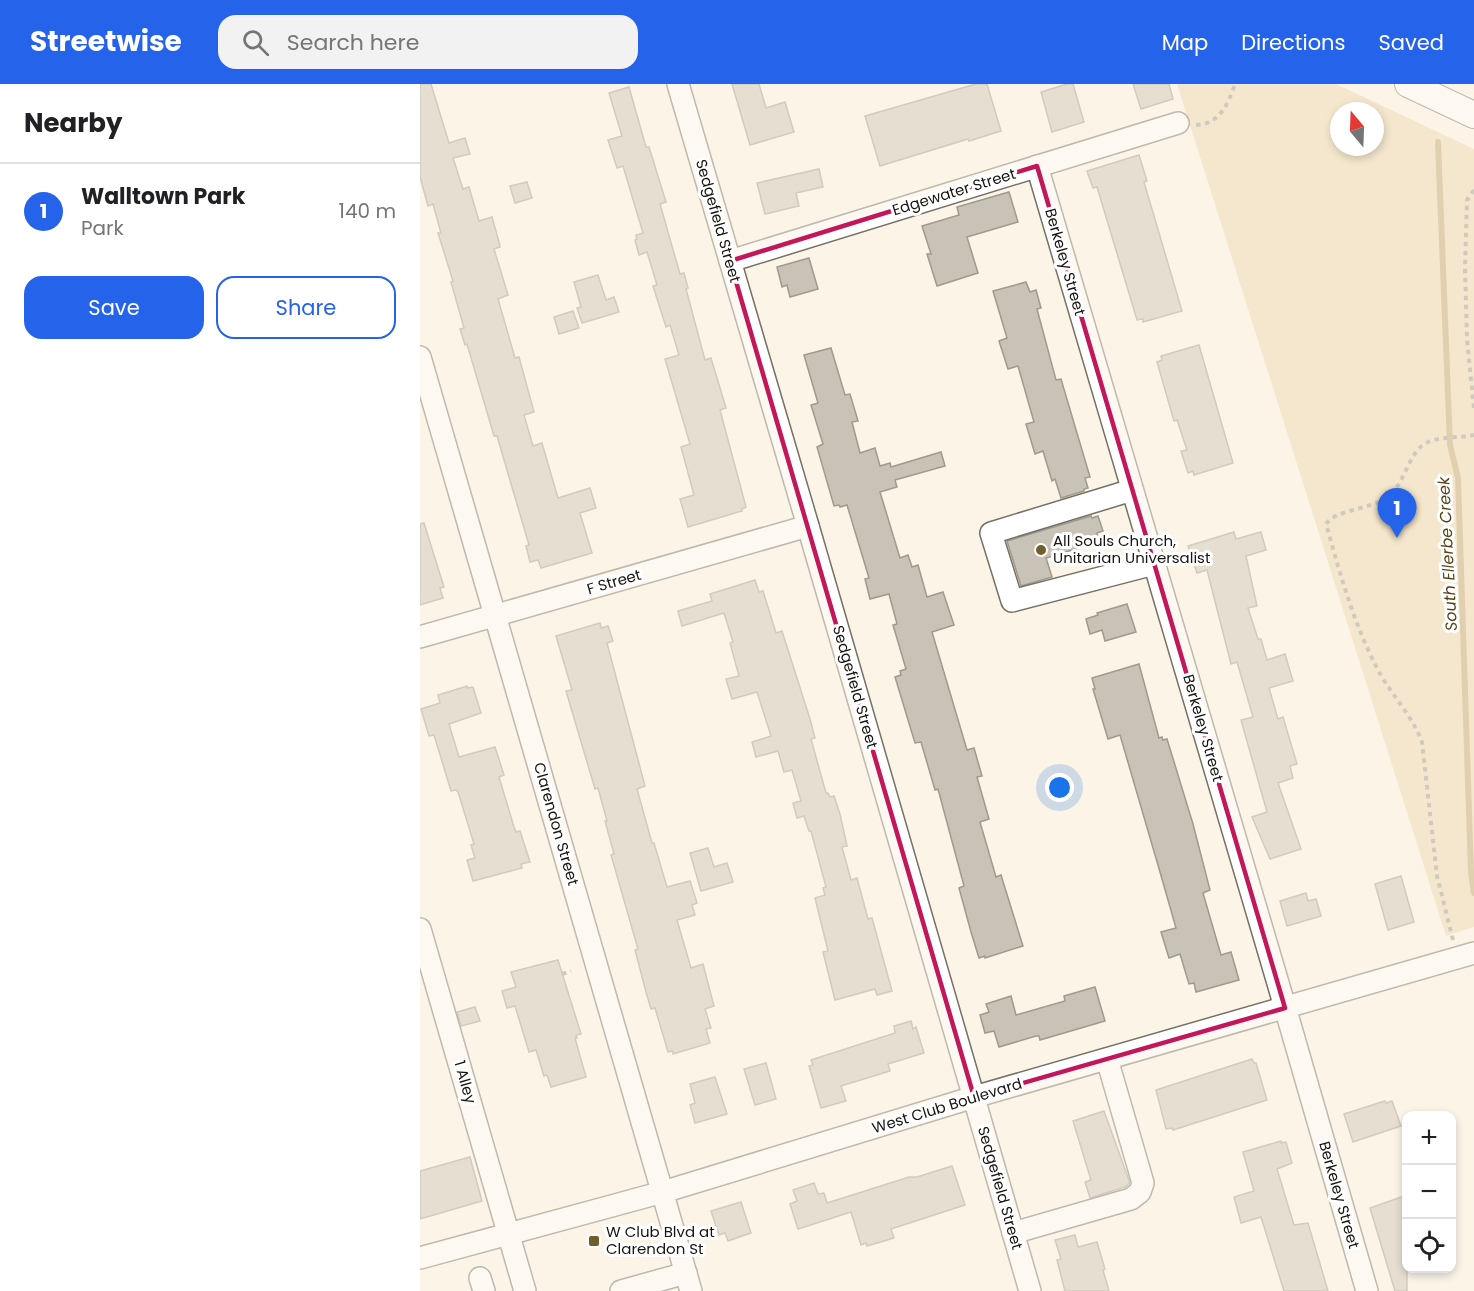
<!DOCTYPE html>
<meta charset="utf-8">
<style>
:root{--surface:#fff;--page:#f2f2f2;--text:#202124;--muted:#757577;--line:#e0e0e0;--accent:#2563eb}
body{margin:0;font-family:Poppins,sans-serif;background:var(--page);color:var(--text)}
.controls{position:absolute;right:18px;bottom:18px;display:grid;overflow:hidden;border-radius:12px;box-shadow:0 3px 9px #0003}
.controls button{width:54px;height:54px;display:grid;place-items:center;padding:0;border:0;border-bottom:2px solid var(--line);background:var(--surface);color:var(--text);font:30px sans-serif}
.compass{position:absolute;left:910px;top:18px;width:54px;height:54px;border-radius:50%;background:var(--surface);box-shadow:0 3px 9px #0003;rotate:341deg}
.you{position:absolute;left:640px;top:704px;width:21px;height:21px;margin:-15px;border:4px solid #fff;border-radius:50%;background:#1a73e8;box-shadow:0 0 0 9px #1a73e833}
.badge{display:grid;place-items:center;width:39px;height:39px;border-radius:50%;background:var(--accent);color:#fff;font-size:20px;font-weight:700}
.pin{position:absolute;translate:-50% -50px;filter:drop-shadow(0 2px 3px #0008)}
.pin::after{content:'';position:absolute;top:32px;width:21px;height:18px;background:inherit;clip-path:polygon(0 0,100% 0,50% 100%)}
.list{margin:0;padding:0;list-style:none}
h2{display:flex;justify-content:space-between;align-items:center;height:78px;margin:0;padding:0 24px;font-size:26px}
h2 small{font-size:20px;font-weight:400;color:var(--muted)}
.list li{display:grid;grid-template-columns:39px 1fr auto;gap:18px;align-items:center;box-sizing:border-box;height:96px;padding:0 24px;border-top:2px solid var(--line)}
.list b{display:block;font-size:22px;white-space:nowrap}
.list p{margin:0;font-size:20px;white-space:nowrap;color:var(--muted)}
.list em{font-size:20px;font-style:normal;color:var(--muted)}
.actions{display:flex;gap:12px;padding:18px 24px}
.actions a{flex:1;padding:14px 0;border:2px solid var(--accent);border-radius:18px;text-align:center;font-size:21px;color:var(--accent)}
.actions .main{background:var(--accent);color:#fff}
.icon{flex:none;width:33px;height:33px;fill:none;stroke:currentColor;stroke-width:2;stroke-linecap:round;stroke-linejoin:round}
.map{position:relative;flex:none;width:1054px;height:1207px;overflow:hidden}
header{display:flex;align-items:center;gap:36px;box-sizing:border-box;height:84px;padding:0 30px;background:var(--accent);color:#fff}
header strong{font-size:28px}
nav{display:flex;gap:33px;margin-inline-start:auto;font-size:21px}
.search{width:420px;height:54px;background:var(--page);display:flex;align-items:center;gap:15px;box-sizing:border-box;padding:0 21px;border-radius:18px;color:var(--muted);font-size:22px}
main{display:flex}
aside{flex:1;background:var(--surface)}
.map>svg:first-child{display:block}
.green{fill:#edd8ae;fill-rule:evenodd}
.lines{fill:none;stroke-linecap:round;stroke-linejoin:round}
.stream{stroke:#c1a56b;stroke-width:6}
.building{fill:#c9c3b7;stroke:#9f9a8e;stroke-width:1.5}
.minor-casing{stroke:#767065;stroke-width:24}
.major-casing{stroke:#767065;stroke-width:28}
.path{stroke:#9c978d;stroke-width:4;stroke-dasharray:4.5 4.5;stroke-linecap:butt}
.minor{stroke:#fff;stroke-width:21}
.major{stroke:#fff;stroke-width:26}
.marked{fill:none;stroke:#c2185b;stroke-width:4.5;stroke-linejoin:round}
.poi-dot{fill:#745d2d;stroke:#fff;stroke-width:2}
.labels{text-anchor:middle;stroke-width:6;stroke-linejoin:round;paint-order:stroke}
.street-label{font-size:15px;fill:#171511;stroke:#fff}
.poi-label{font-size:15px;fill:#171511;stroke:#fff;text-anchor:start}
.water-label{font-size:16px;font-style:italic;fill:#564214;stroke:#fff}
</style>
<header>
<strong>Streetwise</strong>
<div class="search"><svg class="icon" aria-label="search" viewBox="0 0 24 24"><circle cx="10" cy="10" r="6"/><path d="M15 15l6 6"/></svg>Search here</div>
<nav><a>Map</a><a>Directions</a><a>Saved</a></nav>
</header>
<main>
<aside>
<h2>Nearby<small></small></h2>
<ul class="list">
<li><span class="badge">1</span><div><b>Walltown Park</b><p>Park</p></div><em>140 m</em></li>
</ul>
<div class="actions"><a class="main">Save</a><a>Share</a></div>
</aside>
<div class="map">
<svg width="1054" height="1207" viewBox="0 0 1054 1207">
<rect width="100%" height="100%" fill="#fbf4e7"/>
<path class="green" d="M757,0h159l138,65v778l-28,9zM919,27h36v36h-36z"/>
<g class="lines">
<path class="stream" d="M1018,58l12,303 8,33 13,395 3,20"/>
</g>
<g class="building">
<path d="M0,0h11l18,59 16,-5 5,16 -17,4 10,31 6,-2 10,34 13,-4 7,25 1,5 -6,2 14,46 -10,4 17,59 4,-1 15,55 -10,3 9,31 9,-3 16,55 32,-10 6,20 -16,5 12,40 -51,15 -3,-8 -8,2 -4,-16 3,-1 -32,-109h-3l-27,-92 -2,1 -5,-16 4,-1 -13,-46 2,-1 -15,-48h3l-8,-29 -5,2 -8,-29z"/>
<path d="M312,0h27l7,24 19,-6 9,30 -44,13z"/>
<path d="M556,0h11l14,47 -32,10 -1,-2 -88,27 -15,-50z"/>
<path d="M647,0h6l11,38 -32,10 -11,-40z"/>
<path d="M713,0h36l4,15 -32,10z"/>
<path d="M209,3l17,60h3l17,55 -6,2 20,70 4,-1 4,15 -2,1 19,71 6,-2 15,50 -6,2 26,97 -4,2v2l-54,16 -8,-28 14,-4 -13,-48 9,-3 -25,-85 14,-4 -9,-30 -4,2 -13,-41 4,-1 -10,-33 -8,3 -4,-15 2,-1 -1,-4 7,-2 -20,-67 -6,2 -9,-28 14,-4 -13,-43z"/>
<path d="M719,71l8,26 -3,1 38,129 -39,11v-3l-6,1 -40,-133 -4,1 -6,-17z"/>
<path d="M399,85l4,18 -27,6 3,13 -34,8 -8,-31z"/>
<path d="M107,98l5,16 -17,5 -5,-17z"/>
<path d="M589,108l9,30 -51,15 11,36 -41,13 -10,-32h4l-9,-28 37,-11 -2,-8z"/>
<path d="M389,174l9,31 -28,8 -3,-12 -5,2 -5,-20z"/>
<path d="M178,191l8,25 8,-3 5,15 -37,11 -5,-15 4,-1 -7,-25z"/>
<path d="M606,198l4,10 6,-2 5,18 -4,1 19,71 5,-1 29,98 -5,1 3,10 -4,1v2l-23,7 -6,-19 -3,2 -9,-30 -8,3 -9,-30 8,-2 -16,-56 -10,3 -9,-28 8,-3 -14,-47z"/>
<path d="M153,227l6,17 -20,6 -5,-17z"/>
<path d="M779,261l34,118 -39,12 -1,-4 -5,2 -7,-22 6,-1 -10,-30 -3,1 -17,-59 5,-2 -1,-4z"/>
<path d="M411,264l14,47 5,-1 8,27 -6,1 8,31 15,-5 5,18 10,-3 1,4 50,-15 4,14 -50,14 2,7 -17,5 20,66 8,-3 4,12 6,-2 9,32 16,-5 11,33 -22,7 35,118 7,-2 8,28 -5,1 12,42 -9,3 16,55 5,-2 22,71 -38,12v-2l-6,2 -8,-26 -12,-44 5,-2 -26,-97 -3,1 -14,-48 -6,1 -20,-66 6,-2 -1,-4 6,-2 -13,-44 4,-1 -8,-30 -19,5 -5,-20 4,-1 -22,-73 -7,2 -1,-2 -5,1 -17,-59 6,-3 -12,-39 7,-2 -14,-48z"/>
<path d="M671,432l1,2 6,-2 5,15 -6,2 2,9 -53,16 6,19 -31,9 -14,-45z"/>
<path d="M4,439l20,64 -4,1 3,10 -23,7v-81z"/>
<path d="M814,448l2,7 25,-7 5,18 -20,6 11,50 -9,2 10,31h3l6,21 18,-6 8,27 -24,7 9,31 5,-2 14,47 -7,2 3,12 -15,5 23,66 -31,10 -18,-42 15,-5 -26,-92 12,-3 -16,-55 -6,2 -24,-94 -10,3 -9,-27z"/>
<path d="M335,496l4,12 4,-1 13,42 6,-2 28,88 5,19 -4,1 15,54h2l2,4 4,-1 6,18 7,32 -5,1 9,33 6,-2 11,41 4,-1 20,73 -15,4 -2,-6 -40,11 -12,-48 5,-1 -13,-53 10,-3 -2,-7 3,-1 -15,-56h-2l-5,-15 -7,2 -4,-15 8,-2 -9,-31 -8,2 -6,-21 -22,6 -4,-15 19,-6 -14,-44 -25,7 -6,-20 13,-3 -9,-33 3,-1 -9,-29 -42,13 -4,-15 34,-10 -2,-7z"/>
<path d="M707,520l9,28 -31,9 -3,-11 -12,4 -4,-15 12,-4 -1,-2z"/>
<path d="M180,539l1,5 7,-2 5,15 -6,2 38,143 -8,3 15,54h2l13,44 23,-6 7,22 -5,2 3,10 -18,5 14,48 12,-4 11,42 -9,3 6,19 -5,1 4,14 -37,11v-3l-5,1 -13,-44 -4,1 -5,-17 -11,-42 3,-1 -27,-94 3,-1 -9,-33h2l-9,-33 -3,1 -29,-98 6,-1 -16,-54z"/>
<path d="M719,580l20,74 3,-1 1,3 4,-1 26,85 17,66 -7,3 18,62 10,-3 8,28 -43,12 -2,-9 -5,1 -9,-30 -11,4 -8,-26 15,-4 -16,-56 -40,-137 -12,4 -15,-50h2l-3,-11z"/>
<path d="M47,602v2l6,-1 8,26 -32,11 10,33 36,-10 9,28 -5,2 15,50 2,5 4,-1 10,31 -9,2 1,4 -49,13 -6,-21 8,-2 -4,-13 3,-1 -16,-52 -2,-2 -5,1 -17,-56 -5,1 -8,-27 19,-6 -2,-8z"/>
<path d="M288,764l6,19 13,-4 6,19 -32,9 -11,-38z"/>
<path d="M981,792l13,46 -26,8 -13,-46z"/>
<path d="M886,809l2,8 8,-2 5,17 -34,10 -7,-25z"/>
<path d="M138,876l23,74 -5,1 1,3h-2l11,39 -35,10 -4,-12 -3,1 -8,-26 -7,2 -14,-46 -8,2 -5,-17 14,-4 -5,-15z"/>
<path d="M675,903l10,34 -65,19 -1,-4h-3l-37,11 -5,-16 -9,2 -5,-18 9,-3 -3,-8 25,-8 5,19 49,-14 -1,-5z"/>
<path d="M55,923l5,14 -19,5 -4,-14z"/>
<path d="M491,937l2,8 3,-2 8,26 -36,11 2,7 -49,15 5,15 -25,7 -12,-42 4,-1 -2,-5 84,-27 -1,-7z"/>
<path d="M832,975l2,4h2l11,37 -94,30 -1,-2 -6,1 -10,-39z"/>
<path d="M346,979l10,36 -21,6 -11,-36z"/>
<path d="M295,993l12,37 -32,9 -5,-18 5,-2 -5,-19z"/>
<path d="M965,1017l1,2 6,-2 9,25 -48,16 -9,-28z"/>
<path d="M684,1027l26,72 -5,4 -35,11 -5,-16 6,-2 -18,-59z"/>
<path d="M861,1057v2l5,-1 6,21 -15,6 17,56 14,-2 20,68h-44l-23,-74 -20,6 -7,-26 20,-6 -11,-39z"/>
<path d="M50,1073l12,44 -62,18v-48z"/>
<path d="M532,1082l13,39 -74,24 3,9 -27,8 -1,-3 -5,2 -10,-33 -53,17 -8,-25 7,-3 -4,-11 21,-7 4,11 6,-1 3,10 82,-26h8z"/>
<path d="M987,1111v96h-12l-25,-83z"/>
<path d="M321,1118l10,31 -23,8 -3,-8 -6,2 -8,-24z"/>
<path d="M655,1151l3,12 19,-5 8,27 -2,1 6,21h-44l-8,-31 4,-1 -6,-19z"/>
</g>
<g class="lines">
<g class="minor-casing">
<g id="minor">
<path d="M258,0l130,442 222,765"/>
<path d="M617,82l241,817 89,308"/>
<path d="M310,177l448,-138"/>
<path d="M0,273l271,934"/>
<path d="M712,406l-141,43 21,68 142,-37"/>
<path d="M0,553l388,-111"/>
<path d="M0,845l105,362"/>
<path d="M593,1149l118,-34 9,-7 3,-9 -36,-124"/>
<path d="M0,1174l243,-66 311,-95 500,-144"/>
<path d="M60,1194l4,13"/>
<path d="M201,1207l65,-18"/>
</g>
</g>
<g class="major-casing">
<path id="major" d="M988,0l66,31"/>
</g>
<g class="path">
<path d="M776,41c24,-1 32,-21 39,-41"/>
<path d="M1054,106l-7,10 -2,68 2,72 7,69"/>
<path d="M1033,856l-16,-64 -15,-134c-11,-29 -32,-48 -45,-74 -24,-46 -37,-95 -51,-144 9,-14 43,-15 59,-25 21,-13 22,-48 43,-57 15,-6 31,-4 46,-7"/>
<path d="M142,890l9,-3"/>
</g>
<use href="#minor" class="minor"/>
<use href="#major" class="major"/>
</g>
<path d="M0 0H1054V1207H0ZM617,82l248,842 -311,89 -244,-836z" fill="#fbf4e7" fill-opacity=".55" fill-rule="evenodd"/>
<path class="marked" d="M617,82l248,842 -311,89 -244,-836z"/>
<g class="poi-dot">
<circle cx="621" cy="466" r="6"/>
<rect x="168" y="1151" width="12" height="12" rx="3"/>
</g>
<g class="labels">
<g class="street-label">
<text transform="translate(534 108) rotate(-17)" y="5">Edgewater Street</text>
<text transform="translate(298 137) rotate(74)" y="5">Sedgefield Street</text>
<text transform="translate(645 178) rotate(74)" y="5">Berkeley Street</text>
<text transform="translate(194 498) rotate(-16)" y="5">F Street</text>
<text transform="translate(435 603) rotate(74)" y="5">Sedgefield Street</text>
<text transform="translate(783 644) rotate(74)" y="5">Berkeley Street</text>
<text transform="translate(136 740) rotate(74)" y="5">Clarendon Street</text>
<text transform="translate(45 998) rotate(74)" y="5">1 Alley</text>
<text transform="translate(527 1022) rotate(-17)" y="5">West Club Boulevard</text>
<text transform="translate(580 1104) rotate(74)" y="5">Sedgefield Street</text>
<text transform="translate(919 1111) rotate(74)" y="5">Berkeley Street</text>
</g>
<g class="poi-label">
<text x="633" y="462">All Souls Church,<tspan x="633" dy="17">Unitarian Universalist</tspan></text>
<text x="186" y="1153">W Club Blvd at<tspan x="186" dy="17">Clarendon St</tspan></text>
</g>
<g class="water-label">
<text transform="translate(1027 470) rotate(-93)" y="6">South Ellerbe Creek</text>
</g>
</g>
</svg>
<div class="controls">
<button>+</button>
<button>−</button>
<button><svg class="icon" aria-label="locate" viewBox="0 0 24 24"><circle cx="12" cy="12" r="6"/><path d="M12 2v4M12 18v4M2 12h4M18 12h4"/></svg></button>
</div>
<svg class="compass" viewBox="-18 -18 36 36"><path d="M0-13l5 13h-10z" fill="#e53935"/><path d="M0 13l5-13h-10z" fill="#757577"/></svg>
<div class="you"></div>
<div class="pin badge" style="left:977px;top:454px">1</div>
</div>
</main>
